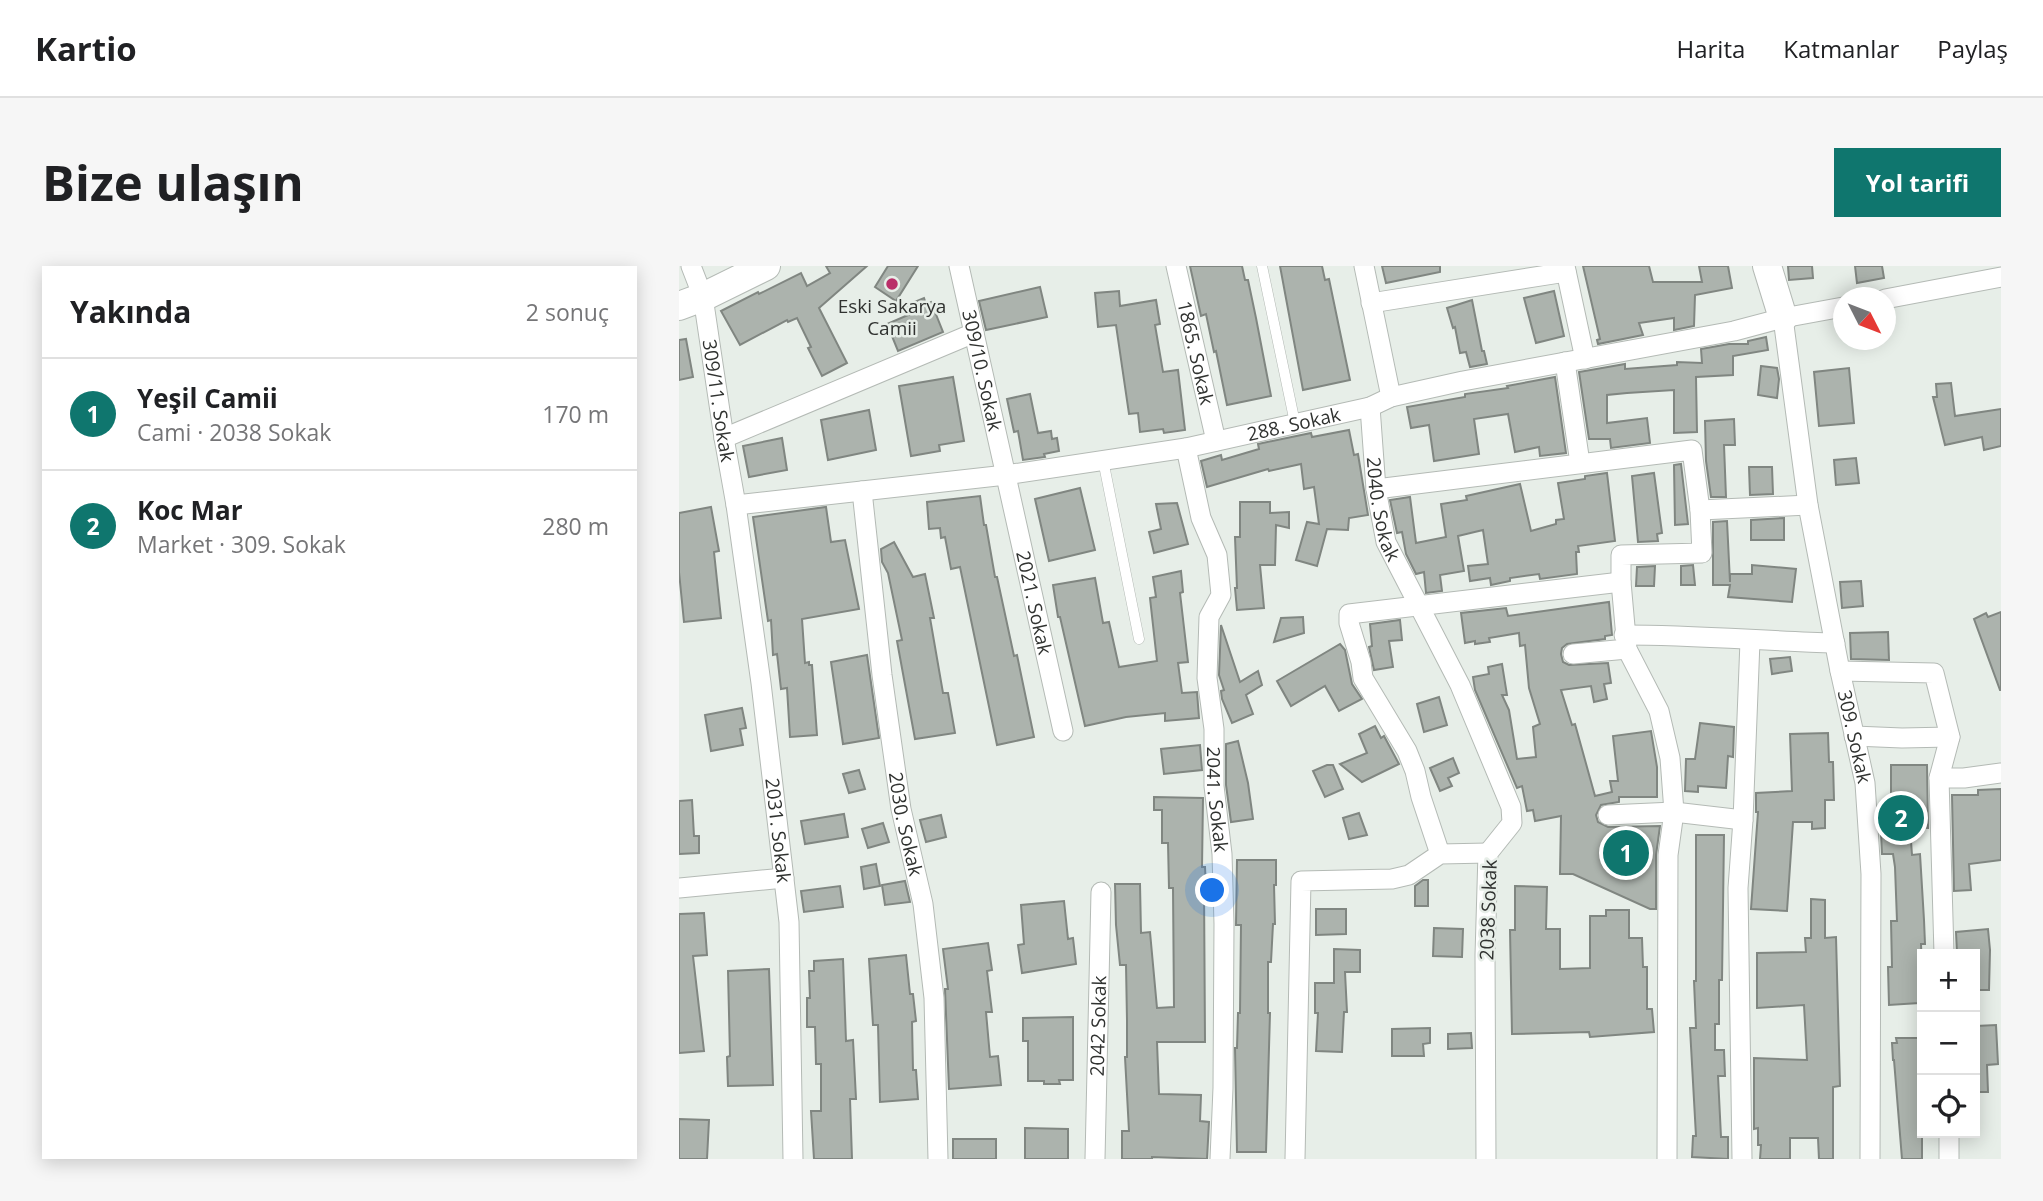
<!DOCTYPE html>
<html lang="tr">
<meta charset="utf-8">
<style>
:root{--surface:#fff;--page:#f6f6f6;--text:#202124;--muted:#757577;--line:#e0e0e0;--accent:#0f766e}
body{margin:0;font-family:"Open Sans",sans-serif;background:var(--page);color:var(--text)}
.controls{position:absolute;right:21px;bottom:21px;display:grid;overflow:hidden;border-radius:0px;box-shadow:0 4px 18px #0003}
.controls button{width:63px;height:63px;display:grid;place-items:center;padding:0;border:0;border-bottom:2px solid var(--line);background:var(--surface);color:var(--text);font:35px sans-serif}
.compass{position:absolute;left:1154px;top:21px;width:63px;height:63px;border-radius:50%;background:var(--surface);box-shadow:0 4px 18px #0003;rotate:132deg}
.you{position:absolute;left:534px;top:625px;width:24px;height:24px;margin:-18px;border:5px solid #fff;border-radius:50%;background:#1a73e8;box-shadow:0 0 0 10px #1a73e833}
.badge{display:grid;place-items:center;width:46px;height:46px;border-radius:50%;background:var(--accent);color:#fff;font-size:23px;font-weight:700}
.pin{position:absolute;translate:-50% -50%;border:4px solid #fff;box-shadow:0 2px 7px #0006}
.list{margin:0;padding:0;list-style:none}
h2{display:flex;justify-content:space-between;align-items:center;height:91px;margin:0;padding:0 28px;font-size:30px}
h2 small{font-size:23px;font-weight:400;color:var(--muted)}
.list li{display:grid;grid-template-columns:46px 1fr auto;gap:21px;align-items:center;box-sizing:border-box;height:112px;padding:0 28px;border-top:2px solid var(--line)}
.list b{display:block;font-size:26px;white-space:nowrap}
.list p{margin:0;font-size:23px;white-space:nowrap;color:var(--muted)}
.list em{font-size:23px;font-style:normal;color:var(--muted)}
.icon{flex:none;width:38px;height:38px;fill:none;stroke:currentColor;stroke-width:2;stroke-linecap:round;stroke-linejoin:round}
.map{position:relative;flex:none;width:1322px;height:893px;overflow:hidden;border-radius:0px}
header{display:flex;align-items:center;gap:42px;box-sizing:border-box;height:98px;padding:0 35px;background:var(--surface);border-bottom:2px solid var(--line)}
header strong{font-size:33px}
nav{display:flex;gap:38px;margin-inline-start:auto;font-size:24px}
.intro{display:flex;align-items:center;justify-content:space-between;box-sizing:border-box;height:168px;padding:0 42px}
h1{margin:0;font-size:49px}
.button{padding:18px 32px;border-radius:0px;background:var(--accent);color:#fff;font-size:24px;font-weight:700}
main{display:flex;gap:42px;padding:0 42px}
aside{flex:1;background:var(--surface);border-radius:0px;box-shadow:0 4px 18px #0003}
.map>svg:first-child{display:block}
.building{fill:#acb3ad;stroke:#808681;stroke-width:2}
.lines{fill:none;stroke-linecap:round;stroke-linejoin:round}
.lane-casing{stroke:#b4bab5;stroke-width:11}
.street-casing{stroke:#b4bab5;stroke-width:21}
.secondary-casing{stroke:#b4bab5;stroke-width:30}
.lane{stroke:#fff;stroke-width:10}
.street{stroke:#fff;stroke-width:19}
.secondary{stroke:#fff;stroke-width:28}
.poi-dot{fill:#ba2f69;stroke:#e7eee8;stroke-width:2.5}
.labels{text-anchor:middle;stroke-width:5;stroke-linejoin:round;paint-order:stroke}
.poi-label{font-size:19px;fill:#303230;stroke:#e7eee8}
.street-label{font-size:19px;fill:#303230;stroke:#e7eee8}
</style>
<header>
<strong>Kartio</strong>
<nav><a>Harita</a><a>Katmanlar</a><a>Paylaş</a></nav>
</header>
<div class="intro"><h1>Bize ulaşın</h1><a class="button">Yol tarifi</a></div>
<main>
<aside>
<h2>Yakında<small>2 sonuç</small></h2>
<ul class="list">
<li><span class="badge">1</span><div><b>Yeşil Camii</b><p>Cami · 2038 Sokak</p></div><em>170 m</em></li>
<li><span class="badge">2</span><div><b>Koc Mar</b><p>Market · 309. Sokak</p></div><em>280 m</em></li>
</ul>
</aside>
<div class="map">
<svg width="1322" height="893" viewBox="0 0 1322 893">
<rect width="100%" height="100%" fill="#e7eee8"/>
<g class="building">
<path d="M147,0h41l-48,42 28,55 -25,13 -14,-28 3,-1 -14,-29 -9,4 -1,-2 -47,25 -19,-34 37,-19 1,2 42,-21 6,13 23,-13z"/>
<path d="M209,0h30l-22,35 -21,-14z"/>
<path d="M511,0h52l3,14h3l8,38 15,78 -44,9 -11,-54 -2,1 -8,-38 -5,2z"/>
<path d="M601,0h42l3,14 4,-1 21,101 -47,10z"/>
<path d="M703,0h58v6l-54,11z"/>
<path d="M904,0h66l4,16h49l-3,-16h29l4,22 -37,7 -1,31 -20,4v-12l-35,5 4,12 -45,9 -1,-4 3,-1z"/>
<path d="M1109,0h24l1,12 -24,2z"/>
<path d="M1176,0h27l2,12 -27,5z"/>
<path d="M361,21l7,30 -61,13 -7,-29z"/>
<path d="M440,25l1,15 36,-6 4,24 -5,1 8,47 15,-2 7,60 -21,3 -1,-4 -23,3 -2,-19 -9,1 -13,-89 -18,2 -3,-34z"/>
<path d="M875,25l10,45 -28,7 -12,-45z"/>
<path d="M245,32l2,6 5,-2 12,30 -45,19 -11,-27 28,-12 -10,-6z"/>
<path d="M793,34l10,51h2l3,13 -17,3 -4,-15 -6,1 -5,-26 -2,1 -6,-20z"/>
<path d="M1087,71l2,13 -35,6v19l-37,2 1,55 -23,1v-43l-47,3 -20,2v28l40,-5 3,25 -39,5 -1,-9h-21l-10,-67 46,-8v5l52,-4v-3l25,1 -1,-14 28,-5h19v-3z"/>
<path d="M7,73l7,38 -14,3v-40z"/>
<path d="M1082,100l16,2 2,11 -2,19 -19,-3z"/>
<path d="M1170,102l5,55 -35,3 -5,-54z"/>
<path d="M274,111l11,64 -25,4 1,6 -29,5 -12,-70z"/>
<path d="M876,111l11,76 -26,3 -1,-9 -24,5 -7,-38 -34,5 5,35 -45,7 -5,-36 -18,3 -4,-21 58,-10v-3l43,-6 -1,-2z"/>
<path d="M1272,117l4,33 46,-7v37l-17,4 -2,-13 -37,8 -12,-48h4l-1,-13z"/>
<path d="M351,128l8,39 13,-2 1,8 5,-1 2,13 -15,3 1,3 -22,3 -5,-29 -4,1 -7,-33z"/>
<path d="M190,144l7,40 -48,10 -7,-40z"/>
<path d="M1055,153l1,26h-11l2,52h-15l-5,-36 -1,-40z"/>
<path d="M670,164l5,25 4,-1 10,61 -19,3 -1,12 -21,-1 -10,37 -21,-6 11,-38 12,2 -5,-37 -10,2 -3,-25 -32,7 -1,-2 -61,18 -6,-26 20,-6 1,5 37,-11 -1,-5 53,-11 1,4z"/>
<path d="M103,172l5,32 -38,7 -6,-31z"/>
<path d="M1177,192l3,25 -23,2 -2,-25z"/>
<path d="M1002,198l7,60 -13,1 -1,-60z"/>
<path d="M1070,201h23l1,27 -23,1z"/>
<path d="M928,207l8,68 -37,5 1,6h-3l1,22 -37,5 -1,-5 -29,4v3l-19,4 -1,-7 -20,3 -2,-15 20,-2 -5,-34 -25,6 6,35 -24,4 2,16 -16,2 -2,-21 -8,2 -10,-20 -4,-22 -5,1 -7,-33 20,-3 6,46 30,-6 -5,-33 26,-4 -1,-4 54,-12 11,47 25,-7v-4l8,-1 -6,-36 27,-4v-3z"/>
<path d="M975,207l8,60 -5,1 1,7 -20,1 -6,-66z"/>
<path d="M401,222l15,62 -46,11 -14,-62z"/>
<path d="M301,230l4,29h2l9,52h2l17,79 3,-1 17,82 -37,8 -37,-178 -9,2 -6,-32 -4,1 -1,-10 -11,1 -2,-27z"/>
<path d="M561,236h30v11l19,-1v16l-13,-3 -1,40h-15l4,43 -27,2 -2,-22h2l-2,-51h5z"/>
<path d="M498,237l11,41 -34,9 -5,-21 12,-3 -5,-25z"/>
<path d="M32,241l8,44 -5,1 7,66 -37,4 -5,-50v-59z"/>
<path d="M147,241l5,35 14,-2 14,69 -57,10 3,44 4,-1v3h3l5,70 -27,2 -3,-49 -6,1 -4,-35 -4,1 -2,-35 -3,1 -15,-104z"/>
<path d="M1105,252v22h-33v-20z"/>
<path d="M1048,255l3,61v-8h22v-9l44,4 -4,33 -64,-5 2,-12h-17v-63z"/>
<path d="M215,276l19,35 12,-3 9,44h-4l13,75h5l7,40 -40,6 -18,-98 5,-1 -14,-67 -6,-11 -1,-13z"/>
<path d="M1014,299l2,20h-14v-19z"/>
<path d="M976,300l-1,20h-18l1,-19z"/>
<path d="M502,305l2,21 -3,1 8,69 -10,1 4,30 15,-1 2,26 -34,3v-8l-39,4 -41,9 -25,-109h-2l-5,-32 42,-7 8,45 6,-1 10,45 38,-6 -7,-63 6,-1 -3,-20z"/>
<path d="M1182,315l2,25 -21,2 -2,-26z"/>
<path d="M930,336l3,33 -7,1v3l-38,5 -5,4 -1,6 2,8 6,3 39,-2 3,20 -7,1 3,15 -13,3 -3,-16 -30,4 11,35 3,-1 20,72 17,-4 -2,-11h8l-5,-45 38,-5 6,36v30h-38v5l-18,3 -5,10 2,7 10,5 52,-1 -4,29v54h-6l-77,-35h-13l1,-58 -26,5 -2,-11 -6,1 -5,-25 -5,2 -42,-98 -2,-13 16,-3 -1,-7 14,-3 5,31h-5l7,15 8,49 19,-2 -3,-30 7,-3 -11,-36 -4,-43 -5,1 -1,-13 -30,5 1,4 -15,2v-3l-10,2 -4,-30 45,-5 2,8z"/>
<path d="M1322,346v78h-1l-26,-71 12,-6 2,4z"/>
<path d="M624,351l1,16 -30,9 7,-24z"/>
<path d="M721,354l2,20 -13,1 4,26 -19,3 -5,-23 3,-1 -2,-22z"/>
<path d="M542,359l19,57 18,-11 4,14 -16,10 7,19 -21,9 -10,-24 -1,-8 3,-1 -5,-15z"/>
<path d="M1209,366l1,28 -38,-1 -1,-26z"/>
<path d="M661,378l5,6 7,34 10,15 -23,12 -14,-25 -34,20 -14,-25z"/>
<path d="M188,389l12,83 -36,6 -12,-82z"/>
<path d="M1111,391l2,14 -20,3 -2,-15z"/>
<path d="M760,431l8,28 -23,7 -7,-28z"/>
<path d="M63,442l4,20 -6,1 3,16 -32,6 -6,-36z"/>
<path d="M1021,457l34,4 -1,30 -5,-1 -2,32 -28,-2v6l-13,-1 1,-32h9z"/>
<path d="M696,460l6,12 3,-2 15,28 -37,18 -22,-18 27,-11 -8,-19z"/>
<path d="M1149,467l1,29h4l1,38h-9v28l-13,1v-7h-19l-6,89 -36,-2 7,-97h-2v-19l36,-2 -2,-57z"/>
<path d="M559,475l10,42 5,36 -22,3 -5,-37v-41z"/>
<path d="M521,479l2,25 -38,4 -3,-25z"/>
<path d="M774,492l6,15 -11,5 4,8 -12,5 -10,-23z"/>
<path d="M648,499h6l10,24 -18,8 -12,-26z"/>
<path d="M1212,499h36l1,63 -18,-1 2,28 8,-1 4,66 1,24h-4l1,24h-4l1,35 -30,2 -1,-38h4l-1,-46h6l-2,-54 -2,-13h-11l-1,-21 10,-1z"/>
<path d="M180,504l6,19 -16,4 -6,-19z"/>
<path d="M1322,523v71l-32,4 2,26 -17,1 -2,-96h26v-5z"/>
<path d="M475,531l49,1 -1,69h3l1,21h-2l1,154h-48l2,52 42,1 -1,26 9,1 -2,37 -55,-2v2h-30v-28h7l-4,-74h2v-37l-1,-55h-6l-4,-40 -1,-41h25l1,49 9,-1 7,76 17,-1 -1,-119h-4l-1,-45h-6v-33h-8z"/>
<path d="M13,534l2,36h5v17l-20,1v-53z"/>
<path d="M680,547l8,22 -18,4 -6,-21z"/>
<path d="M165,548l4,23 -43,7 -4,-23z"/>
<path d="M262,549l5,22 -20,5 -6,-22z"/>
<path d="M204,557l6,19 -21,6 -6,-19z"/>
<path d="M1017,569h28l-2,145h-3v44h-4v26h9l1,26h-7l3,61h7v22l-36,-2 1,-21h3l-6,-108h6l-2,-47h2z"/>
<path d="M558,594h39v25h-2l1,39h-2l-2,38h-3v51h2l-4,139h-29l-2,-104h2l1,-35h2l1,-88h-5z"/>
<path d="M197,598l4,22 -16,3 -3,-22z"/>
<path d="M744,614h5v26h-13v-20z"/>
<path d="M226,615l5,21 -25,3 -3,-20z"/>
<path d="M161,620l3,21 -39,5 -3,-21z"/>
<path d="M836,620l32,1 -1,42h14v40l30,-1v-52h16v-6h23v28h13l1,29h4v42h5l2,23 -64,5 -1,-5 -77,2 -2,-104h5z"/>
<path d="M1132,633l14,1v38l11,-1 4,149 -7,1v72h-14l-1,-21h-28v21h-30l1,-14h-3v-17l-4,1v-71l53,2 -3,-55 -47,3v-55l49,-1 -1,-14h6z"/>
<path d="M385,635l4,38 5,-1 3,26 -54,9 -4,-28 6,-1 -3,-39z"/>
<path d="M637,643h30v25l-30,1z"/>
<path d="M25,647l3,42 -14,1 11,95 -25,2v-139z"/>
<path d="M755,662l29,1 -1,28 -29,-1z"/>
<path d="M1309,663l2,21 -1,40h-14v-38l-18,1 -1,-21z"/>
<path d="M309,677l4,27 -5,1 5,41h-6l4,45 8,-1 3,29 -52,4 -4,-100h3l-5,-40z"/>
<path d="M655,683l26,1v22h-15l2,40h-3l-2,40 -26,-1 2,-38h-3v-30h19z"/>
<path d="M227,689l4,39h3l3,27 -4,1 1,48h3l2,29 -38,3 -2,-77h-5l-4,-66z"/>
<path d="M164,693l3,82 7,-1 3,59h-6l2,60h-38l-3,-48h10v-47h-5l-1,-37h-8v-29h3l-1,-27h5v-10z"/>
<path d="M90,703l4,116 -45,1 -1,-29 3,-1 -2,-85z"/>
<path d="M394,751v63h-14l1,4h-16v-3h-16v-40h-5v-23z"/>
<path d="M1317,759l2,39 -11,1 1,27h-13l1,-66z"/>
<path d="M751,762v15l-7,1 1,12h-32v-27z"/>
<path d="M792,767l1,15 -24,1v-15z"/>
<path d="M1217,772h26v121h-20l-8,-99h-1l-1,-17h5z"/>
<path d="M0,853l30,1 -2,39h-28z"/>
<path d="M346,862l43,1v30h-43z"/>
<rect x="274" y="873" width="43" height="20"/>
</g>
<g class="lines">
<g class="lane-casing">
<g id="lane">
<path d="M583,0l33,157"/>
<path d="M424,194l36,179"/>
</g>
</g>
<g class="street-casing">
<g id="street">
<path id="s1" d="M12,0l12,31 21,141 12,67 25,178 28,239 4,237"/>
<path id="s2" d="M280,0l104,465"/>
<path id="s3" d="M497,0l40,175"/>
<path d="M685,0l27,131"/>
<path d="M886,0l20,93"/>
<path d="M1206,33l116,-22"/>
<path d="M692,37l195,-31"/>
<path id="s4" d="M1104,52l25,187 32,166 25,112 6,91 -1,285"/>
<path d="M886,96l15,101"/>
<path id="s5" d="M691,141l6,82 10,53 74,143 51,122 1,16 -24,30 -3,102 1,204"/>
<path d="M45,172l250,-105"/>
<path id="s6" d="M507,182l15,70 16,37 4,40 -12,22 -2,61 7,51v57l8,68 2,70 -1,164 -3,71"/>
<path d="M697,223l316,-39 8,60 2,43 -81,2v27l6,67 32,62 11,47 4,54 -6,43 -1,304"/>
<path id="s7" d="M183,225l20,184 19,134 22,95 11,94 4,161"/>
<path id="s8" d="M57,239l270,-30 180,-27 184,-41 21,-10 72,-16 271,-50 49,-13 60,-11"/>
<path d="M1021,244l108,-5"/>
<path d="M945,369c71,0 140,6 211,8"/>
<path d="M894,388l54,-5"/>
<path d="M1161,405l94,2 16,64 -11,41 5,176"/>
<path d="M1175,470l48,2 48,-1"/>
<path d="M1260,512h25l37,-5"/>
<path d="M929,549l66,-3 69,8"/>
<path d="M761,588l-19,-57 -6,-26 -8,-20 -44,-73 -2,-16 -12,-39v-9l272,-32"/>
<path d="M0,622l105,-10"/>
<path d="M1270,867v26"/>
<path id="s9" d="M416,893l6,-267"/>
<path d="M616,893l6,-278 91,-2 17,-4 31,-21 48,-1"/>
<path d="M1063,893l-4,-271 5,-68 7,-179"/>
</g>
</g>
<g class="secondary-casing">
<g id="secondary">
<path d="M1088,0l16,52"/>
<path d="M0,40l24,-9 63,-31"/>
</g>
</g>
<use href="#lane" class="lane"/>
<use href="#street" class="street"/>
<use href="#secondary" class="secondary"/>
</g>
<circle class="poi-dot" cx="213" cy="18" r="7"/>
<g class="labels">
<g class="poi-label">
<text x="213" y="47">Eski Sakarya<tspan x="213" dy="22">Camii</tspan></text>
</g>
<g class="street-label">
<text dy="7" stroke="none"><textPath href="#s3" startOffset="89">1865. Sokak</textPath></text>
<text dy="7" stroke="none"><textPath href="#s2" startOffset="107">309/10. Sokak</textPath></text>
<text dy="7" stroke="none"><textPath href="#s1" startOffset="138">309/11. Sokak</textPath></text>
<text dy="7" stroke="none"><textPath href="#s8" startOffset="564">288. Sokak</textPath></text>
<text dy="7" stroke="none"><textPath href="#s5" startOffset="103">2040. Sokak</textPath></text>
<text dy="7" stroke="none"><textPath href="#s2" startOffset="345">2021. Sokak</textPath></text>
<text dy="7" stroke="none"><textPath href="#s4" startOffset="425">309. Sokak</textPath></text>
<text dy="7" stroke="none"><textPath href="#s6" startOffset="360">2041. Sokak</textPath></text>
<text dy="7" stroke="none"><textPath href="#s7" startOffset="336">2030. Sokak</textPath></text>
<text dy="7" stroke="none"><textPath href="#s1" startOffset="572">2031. Sokak</textPath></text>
<text transform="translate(809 644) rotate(-88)" y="7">2038 Sokak</text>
<text dy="7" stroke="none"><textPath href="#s9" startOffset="133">2042 Sokak</textPath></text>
</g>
</g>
</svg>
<div class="controls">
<button>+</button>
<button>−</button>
<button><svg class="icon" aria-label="locate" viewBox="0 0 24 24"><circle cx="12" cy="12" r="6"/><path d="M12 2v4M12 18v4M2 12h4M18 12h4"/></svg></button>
</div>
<svg class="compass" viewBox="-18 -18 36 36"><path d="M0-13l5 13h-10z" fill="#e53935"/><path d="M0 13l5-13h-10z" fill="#757577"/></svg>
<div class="you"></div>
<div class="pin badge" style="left:947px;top:587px">1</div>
<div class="pin badge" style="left:1222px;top:552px">2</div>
</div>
</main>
